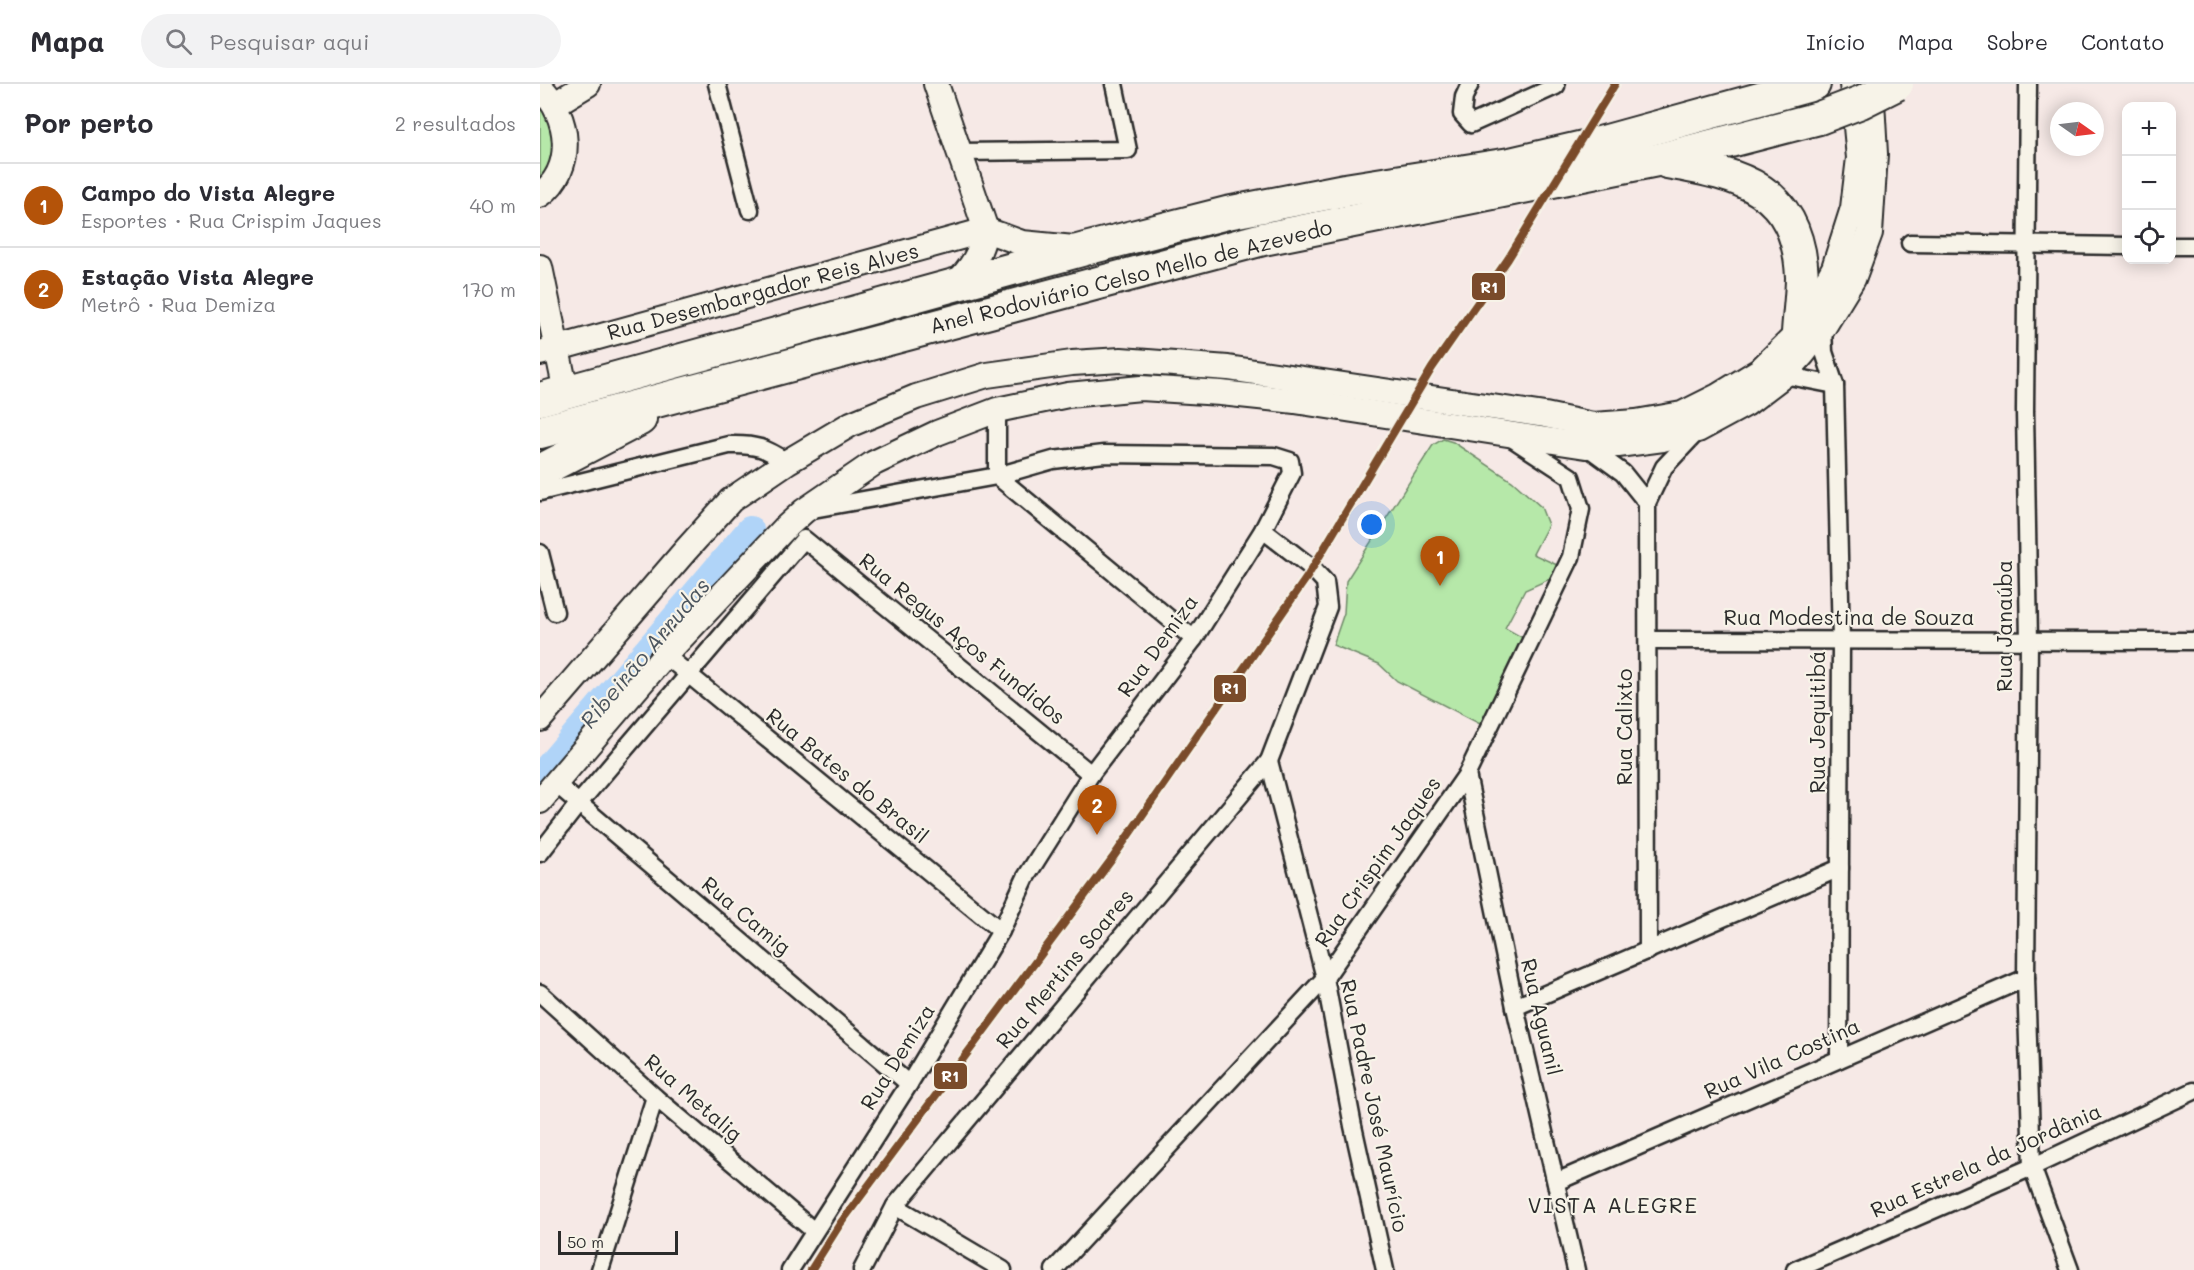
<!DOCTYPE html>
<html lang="pt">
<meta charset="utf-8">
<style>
:root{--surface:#fff;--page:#f2f2f3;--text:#2b2b33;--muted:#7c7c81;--line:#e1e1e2;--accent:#b45309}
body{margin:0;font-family:Mali,sans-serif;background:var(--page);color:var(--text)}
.controls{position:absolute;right:18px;top:18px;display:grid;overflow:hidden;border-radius:12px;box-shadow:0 3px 15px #0003}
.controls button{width:54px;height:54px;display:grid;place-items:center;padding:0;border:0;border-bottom:2px solid var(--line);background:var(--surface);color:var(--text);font:30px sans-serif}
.compass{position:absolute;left:1510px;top:18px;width:54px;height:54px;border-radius:50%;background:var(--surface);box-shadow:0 3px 15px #0003;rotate:104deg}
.scale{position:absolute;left:18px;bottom:15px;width:120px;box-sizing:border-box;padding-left:6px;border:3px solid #2b2b2b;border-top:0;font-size:16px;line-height:21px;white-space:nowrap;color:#2b2b2b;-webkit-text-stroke:4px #f7f3e8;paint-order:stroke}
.you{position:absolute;left:832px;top:441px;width:21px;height:21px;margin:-15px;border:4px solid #fff;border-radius:50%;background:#1a73e8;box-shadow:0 0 0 9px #1a73e833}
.badge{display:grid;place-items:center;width:39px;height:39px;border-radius:50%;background:var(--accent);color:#fff;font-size:20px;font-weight:700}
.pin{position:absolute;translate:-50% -50px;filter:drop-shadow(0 2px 3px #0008)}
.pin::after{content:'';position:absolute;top:32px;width:21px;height:18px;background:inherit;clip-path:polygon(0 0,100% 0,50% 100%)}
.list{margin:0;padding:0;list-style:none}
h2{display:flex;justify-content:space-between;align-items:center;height:78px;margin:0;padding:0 24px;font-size:26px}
h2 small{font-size:20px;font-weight:400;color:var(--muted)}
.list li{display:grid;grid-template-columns:39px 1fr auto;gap:18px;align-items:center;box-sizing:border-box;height:84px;padding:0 24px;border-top:2px solid var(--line)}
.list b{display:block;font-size:22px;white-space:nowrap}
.list p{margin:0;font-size:20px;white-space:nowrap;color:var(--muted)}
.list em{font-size:20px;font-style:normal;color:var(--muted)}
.icon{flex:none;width:33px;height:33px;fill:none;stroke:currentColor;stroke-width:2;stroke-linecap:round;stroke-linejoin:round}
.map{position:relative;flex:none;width:1654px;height:1186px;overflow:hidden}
header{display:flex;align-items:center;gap:36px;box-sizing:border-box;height:84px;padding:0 30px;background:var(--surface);border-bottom:2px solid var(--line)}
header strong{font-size:28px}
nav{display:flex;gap:33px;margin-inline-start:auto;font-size:21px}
.search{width:420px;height:54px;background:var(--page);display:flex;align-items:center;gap:15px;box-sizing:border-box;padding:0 21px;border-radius:33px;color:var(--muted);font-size:22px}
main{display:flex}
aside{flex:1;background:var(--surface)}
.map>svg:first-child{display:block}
.green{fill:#b6e8a9;stroke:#708a6a;stroke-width:1.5}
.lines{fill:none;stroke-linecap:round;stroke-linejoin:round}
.river{stroke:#b0d4f8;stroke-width:28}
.street-casing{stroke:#2b2b2b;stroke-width:21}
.secondary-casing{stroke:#2b2b2b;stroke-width:28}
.highway-casing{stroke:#2b2b2b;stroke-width:36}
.street{stroke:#f7f3e8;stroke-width:16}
.secondary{stroke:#f7f3e8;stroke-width:24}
.highway{stroke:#f7f3e8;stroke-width:32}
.highway-bridge-casing{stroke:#2b2b2b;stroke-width:36;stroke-linecap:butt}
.highway-bridge{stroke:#f7f3e8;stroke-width:32}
.rail-1-casing{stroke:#f7f3e8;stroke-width:12}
.rail-1{stroke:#7a4b2a;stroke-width:8}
.labels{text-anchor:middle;stroke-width:4.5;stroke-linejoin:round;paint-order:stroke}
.street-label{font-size:21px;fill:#2b2b2b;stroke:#f7f3e8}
.water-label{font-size:22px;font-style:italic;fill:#4c555e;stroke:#f7f3e8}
.neighbourhood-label{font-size:22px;letter-spacing:1.5px;fill:#2b2b2b;stroke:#f7f3e8}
.line-badge{stroke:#f7f3e8;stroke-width:2}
.badge-label{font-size:16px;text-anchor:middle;font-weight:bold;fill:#fff}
</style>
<header>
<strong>Mapa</strong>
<div class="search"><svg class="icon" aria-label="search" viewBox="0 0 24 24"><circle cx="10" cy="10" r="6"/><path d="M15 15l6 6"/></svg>Pesquisar aqui</div>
<nav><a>Início</a><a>Mapa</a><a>Sobre</a><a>Contato</a></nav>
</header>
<main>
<aside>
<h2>Por perto<small>2 resultados</small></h2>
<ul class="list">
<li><span class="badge">1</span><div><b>Campo do Vista Alegre</b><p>Esportes · Rua Crispim Jaques</p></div><em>40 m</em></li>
<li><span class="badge">2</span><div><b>Estação Vista Alegre</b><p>Metrô · Rua Demiza</p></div><em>170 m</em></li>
</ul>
</aside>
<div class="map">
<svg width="1654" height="1186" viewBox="0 0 1654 1186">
<rect width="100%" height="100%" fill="#f6e9e6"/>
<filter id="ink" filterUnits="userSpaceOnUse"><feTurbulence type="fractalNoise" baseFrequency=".0167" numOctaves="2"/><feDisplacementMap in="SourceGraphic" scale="12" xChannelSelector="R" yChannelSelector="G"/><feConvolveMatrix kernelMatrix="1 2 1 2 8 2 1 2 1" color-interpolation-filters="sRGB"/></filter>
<g filter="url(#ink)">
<g class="green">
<path d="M0,15l16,31 -3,31 -13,20z"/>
<path d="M903,355l10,3 59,39 29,26 7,18 -15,29 24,11 -5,13 -27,12 -20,38 20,11 -45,85 -83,-43 -18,-17 -46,-19 11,-32 2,-32 87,-136z"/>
</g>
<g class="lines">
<path class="river" d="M0,693l210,-247"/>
<g class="street-casing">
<g id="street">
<path d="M177,0l33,126"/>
<path d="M930,0l-6,13 -2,17 9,10 85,-38"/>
<path d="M1488,0l-3,327 4,230 -3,337 6,189 38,103"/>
<path d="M420,68l168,-2 -14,-66"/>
<path d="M1370,159l216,3"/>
<path d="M1632,162h22"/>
<path d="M1283,244l1,24 11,33 6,256 -2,418"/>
<path d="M1244,291l51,10"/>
<path d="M1046,362l37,27 24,30"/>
<path d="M457,392l197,163"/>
<path d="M457,392v-66"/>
<path d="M0,408l189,-47c27,-1 36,3 58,17"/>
<path d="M723,446l49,38 13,14 3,25 -59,154 56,217 28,148 32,144"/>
<path d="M0,469l15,59"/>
<path d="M1108,556l546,1"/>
<path d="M125,571l336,276"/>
<path d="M927,690l48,233 61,263"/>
<path d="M15,699l354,301"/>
<path d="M0,769l39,-50 225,-264 287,235"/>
<path d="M1108,867l-1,-448 17,-36 33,-35"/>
<path d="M0,909l115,104 159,134"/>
<path d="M975,923l325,-139"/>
<path d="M1016,1098l470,-204"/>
<path d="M355,1122l108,64"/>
<path d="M60,1186l55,-173"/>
<path d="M250,1186l119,-186 92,-153 25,-54 65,-103 103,-135 69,-109 29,-57 -2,-12 -16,-5 -170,-2 -51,6 -56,16 -184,33"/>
<path d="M322,1186l33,-64 374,-445"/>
<path d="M514,1186l271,-292 142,-204 104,-217 10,-48 -10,-32 -61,-40"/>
<path d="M1255,1186l237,-103 162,-76"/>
</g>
</g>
<g class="secondary-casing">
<g id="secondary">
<path d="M396,0l50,146c-7,26 -13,36 -32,56"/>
<path d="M0,3c30,29 36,81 0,108"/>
<path d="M15,20l33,-20"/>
<path d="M446,146l36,13 52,5"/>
<path d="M0,183l26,125"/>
<path d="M0,269l446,-123"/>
<path d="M0,635l145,-168 46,-51 56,-38 64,-38 65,-27 71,-22 85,-12 49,-3 107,8 317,47 48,10 43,-3 46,-8 36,-18 41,-25 39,-38 36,-65 19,-60 6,-50 -7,-74"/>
<path d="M0,717l125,-146 119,-126 20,-18 70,-48 63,-30 60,-23 71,-15 73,-7 80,5 74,8 291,45 32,-1 45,-6 35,-9 48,-26 38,-29 19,-21 20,-26 30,-49 17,-46 5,-79 -4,-70"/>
</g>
</g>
<g class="highway-casing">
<g id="highway">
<path d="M1127,78c75,13 131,26 135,115 0,18 -3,38 -4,56"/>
<path d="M0,315l545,-150 142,-36 118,-23 165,-26 86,-20 218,-60"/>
<path d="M0,348l723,-193 394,-79 162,-42"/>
<path d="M0,387l100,-52"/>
</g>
</g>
<use href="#street" class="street"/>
<use href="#secondary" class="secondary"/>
<use href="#highway" class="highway"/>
<g class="highway-bridge-casing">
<path id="highway-bridge" d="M1279,34l42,-16 36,-18"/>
</g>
<use href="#highway-bridge" class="highway-bridge"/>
<g class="rail-1-casing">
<path id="rail-1" d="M271,1186l29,-46 272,-365 195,-282 125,-209 76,-109 107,-175"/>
</g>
<use href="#rail-1" class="rail-1"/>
</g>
</g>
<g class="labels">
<g class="street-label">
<text transform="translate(591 193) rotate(-14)" y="7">Anel Rodoviário Celso Mello de Azevedo</text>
<text transform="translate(223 208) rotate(-15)" y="7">Rua Desembargador Reis Alves</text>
<text x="1309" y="541">Rua Modestina de Souza</text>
<text transform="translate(1465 542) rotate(-90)" y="7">Rua Janaúba</text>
<text transform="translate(422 555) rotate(39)" y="7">Rua Regus Aços Fundidos</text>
<text transform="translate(618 562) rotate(-54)" y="7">Rua Demiza</text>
<text transform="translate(1278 638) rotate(-90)" y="7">Rua Jequitibá</text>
<text transform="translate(1085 643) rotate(-90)" y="7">Rua Calixto</text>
<text transform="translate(307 692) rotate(39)" y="7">Rua Bates do Brasil</text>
<text transform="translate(838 778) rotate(-55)" y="7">Rua Crispim Jaques</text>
<text transform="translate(206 832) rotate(40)" y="7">Rua Camig</text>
<text transform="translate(525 885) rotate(-50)" y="7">Rua Mertins Soares</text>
<text transform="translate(1001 933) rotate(77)" y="7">Rua Aguanil</text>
<text transform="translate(358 973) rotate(-58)" y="7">Rua Demiza</text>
<text transform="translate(1242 975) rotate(-24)" y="7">Rua Vila Costina</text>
<text transform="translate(153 1014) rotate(41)" y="7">Rua Metalig</text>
<text transform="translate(834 1022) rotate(78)" y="7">Rua Padre José Maurício</text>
<text transform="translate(1446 1077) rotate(-24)" y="7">Rua Estrela da Jordânia</text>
</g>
<g class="water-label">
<text transform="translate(105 569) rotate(-50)" y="8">Ribeirão Arrudas</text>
</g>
<g class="neighbourhood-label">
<text x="1073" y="1129">VISTA ALEGRE</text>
</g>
</g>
<g class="line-badge">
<rect x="931" y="188" width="35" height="29" rx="6" fill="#7a4b2a"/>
<rect x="673" y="590" width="34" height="29" rx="6" fill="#7a4b2a"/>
<rect x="393" y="978" width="35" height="28" rx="6" fill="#7a4b2a"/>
</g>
<g class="badge-label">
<text x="949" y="209">R1</text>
<text x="690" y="610">R1</text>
<text x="410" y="998">R1</text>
</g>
</svg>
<div class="controls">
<button>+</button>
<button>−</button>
<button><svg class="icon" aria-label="locate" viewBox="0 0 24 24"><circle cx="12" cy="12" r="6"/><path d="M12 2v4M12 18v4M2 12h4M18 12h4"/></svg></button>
</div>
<svg class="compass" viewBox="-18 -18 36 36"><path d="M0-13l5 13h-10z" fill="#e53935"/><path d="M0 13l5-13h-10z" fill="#7c7c81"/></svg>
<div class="scale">50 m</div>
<div class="you"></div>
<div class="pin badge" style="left:900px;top:502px">1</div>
<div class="pin badge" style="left:557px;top:751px">2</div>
</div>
</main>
